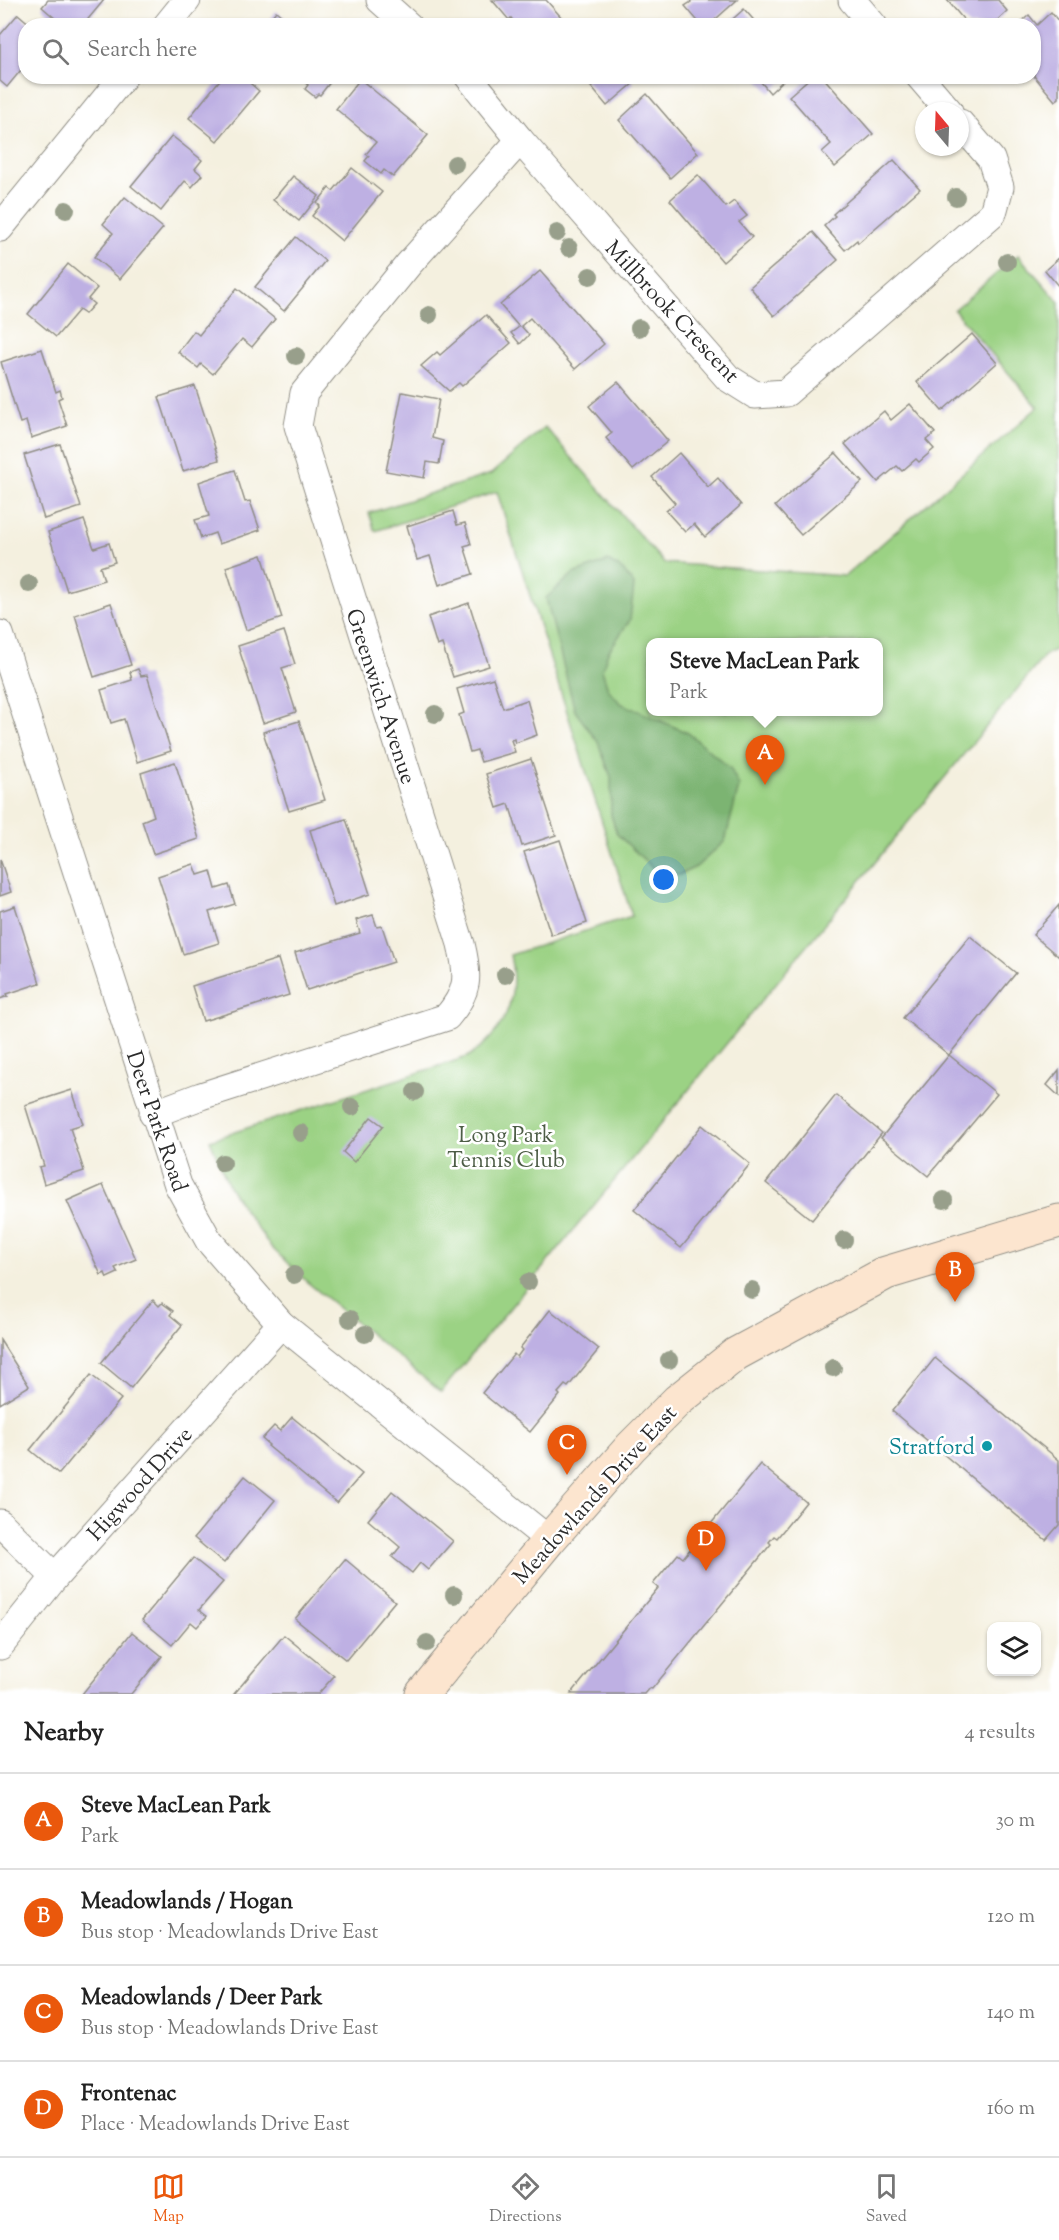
<!DOCTYPE html>
<meta charset="utf-8">
<style>
:root{--surface:#fff;--page:#f2f2f2;--text:#222;--muted:#767676;--line:#e0e0e0;--accent:#ea580c}
body{margin:0;font-family:"Sorts Mill Goudy",serif;background:var(--page);color:var(--text)}
.controls{position:absolute;right:18px;bottom:18px;display:grid;overflow:hidden;border-radius:12px;box-shadow:0 2px 4px #0004}
.controls button{width:54px;height:54px;display:grid;place-items:center;padding:0;border:0;border-bottom:2px solid var(--line);background:var(--surface);color:var(--text);font:30px sans-serif}
.compass{position:absolute;left:915px;top:102px;width:54px;height:54px;border-radius:50%;background:var(--surface);box-shadow:0 2px 4px #0004;rotate:341deg}
.you{position:absolute;left:664px;top:880px;width:21px;height:21px;margin:-15px;border:4px solid #fff;border-radius:50%;background:#1a73e8;box-shadow:0 0 0 9px #1a73e833}
.badge{display:grid;place-items:center;width:39px;height:39px;border-radius:50%;background:var(--accent);color:#fff;font-size:20px;font-weight:700}
.pin{position:absolute;translate:-50% -50px;filter:drop-shadow(0 2px 3px #0008)}
.pin::after{content:'';position:absolute;top:32px;width:21px;height:18px;background:inherit;clip-path:polygon(0 0,100% 0,50% 100%)}
.popup{position:absolute;left:646px;top:638px;width:237px;height:78px;box-sizing:border-box;display:grid;place-content:center;border-radius:12px;background:var(--surface);filter:drop-shadow(0 2px 4px #0005);font-size:20px;white-space:nowrap;color:var(--muted)}
.popup b{font-size:22px;color:var(--text)}
.popup::after{content:'';position:absolute;left:50%;top:100%;margin-left:-12px;border:12px solid transparent;border-top-color:var(--surface)}
.list{margin:0;padding:0;list-style:none}
h2{display:flex;justify-content:space-between;align-items:center;height:78px;margin:0;padding:0 24px;font-size:26px}
h2 small{font-size:20px;font-weight:400;color:var(--muted)}
.list li{display:grid;grid-template-columns:39px 1fr auto;gap:18px;align-items:center;box-sizing:border-box;height:96px;padding:0 24px;border-top:2px solid var(--line)}
.list b{display:block;font-size:22px;white-space:nowrap}
.list p{margin:0;font-size:20px;white-space:nowrap;color:var(--muted)}
.list em{font-size:20px;font-style:normal;color:var(--muted)}
.icon{flex:none;width:33px;height:33px;fill:none;stroke:currentColor;stroke-width:2;stroke-linecap:round;stroke-linejoin:round}
.map{position:relative;flex:none;width:1059px;height:1694px;overflow:hidden}
.search{position:absolute;background:var(--surface);box-shadow:0 2px 4px #0004;left:18px;right:18px;top:18px;height:66px;display:flex;align-items:center;gap:15px;box-sizing:border-box;padding:0 21px;border-radius:24px;color:var(--muted);font-size:22px}
.sheet{height:462px;background:var(--surface)}
nav{display:flex;justify-content:space-around;align-items:center;box-sizing:border-box;height:84px;border-top:2px solid var(--line);background:var(--surface);font-size:16px;color:var(--muted)}
nav a{display:grid;justify-items:center;gap:3px}
nav .on{color:var(--accent)}
.map>svg:first-child{display:block}
.green{fill:#9bd284;stroke:#637e58;stroke-width:1.5;fill-rule:evenodd}
.forest{fill:#7cb472;stroke:#54704e;stroke-width:1.5}
.building{fill:#beb0e3}
.lines{fill:none;stroke-linecap:round;stroke-linejoin:round}
.street-casing{stroke:#908e85;stroke-width:29}
.secondary-casing{stroke:#908e85;stroke-width:35}
.street{stroke:#fff;stroke-width:27}
.secondary{stroke:#fce5cf;stroke-width:33}
.tree{fill:#989f8b}
.culture-dot{fill:#0f9aa8;stroke:#fff;stroke-width:2}
.labels{text-anchor:middle;stroke-width:5;stroke-linejoin:round;paint-order:stroke}
.street-label{font-size:22px;fill:#2b2b2b;stroke:#fff}
.park-label{font-size:22px;fill:#4d5d46;stroke:#fff}
.culture-label{font-size:22px;fill:#0d838f;stroke:#fff;text-anchor:end}
</style>
<div class="map">
<svg width="1059" height="1694" viewBox="0 0 1059 1694">
<rect width="100%" height="100%" fill="#fff"/>
<filter id="ink" filterUnits="userSpaceOnUse"><feTurbulence type="fractalNoise" baseFrequency=".0167" numOctaves="2"/><feDisplacementMap in="SourceGraphic" scale="12" xChannelSelector="R" yChannelSelector="G"/><feConvolveMatrix kernelMatrix="1 2 1 2 8 2 1 2 1" color-interpolation-filters="sRGB"/></filter>
<filter id="wash" filterUnits="userSpaceOnUse"><feTurbulence type="fractalNoise" baseFrequency=".008" numOctaves="4" result="noise"/><feDisplacementMap in="SourceGraphic" scale="24" xChannelSelector="R" yChannelSelector="G"/><feGaussianBlur stdDeviation="1.35" result="paint"/><feColorMatrix in="noise" values="0 0 0 0 0 0 0 0 0 0 0 0 0 0 0 0 0 1.4 0 .05"/><feComposite in="paint" operator="in"/></filter>
<g filter="url(#wash)">
<rect width="100%" height="100%" fill="#f4f0df"/>
<path class="green" d="M1018,255l41,47v346l-13,6 -605,738 -134,-110 -36,-35 -29,-40 -13,-21 -19,-46 257,-83c37,-23 53,-59 43,-102l122,-39 -135,-424 -122,39 -6,-18 122,-39 54,-47 119,136 181,13 193,-169 -84,-97zM651,642h228v70h-228z"/>
<path class="forest" d="M608,561l15,9 11,15 -4,35 -22,32 -6,18 6,19 12,14 68,30 42,35 9,18 -14,55 -29,26 -17,8 -22,-3 -40,-38 -6,-19v-38l-13,-35 -23,-31 -29,-113 27,-24z"/>
<g id="blocks">
<g class="building">
<path d="M48,0h56l-20,24 -4,-3 -4,5h-12l-22,-19z"/>
<path d="M492,0h54l16,18 -8,8h-37l-6,-8 -2,2z"/>
<path d="M690,0h47l-29,26h-6l-17,-20 6,-4z"/>
<path d="M947,0h51l9,11 -16,15h-22z"/>
<path d="M744,9l15,17h-34z"/>
<path d="M276,11l18,15h-30z"/>
<path d="M1051,12l8,10v76l-4,3 -21,-25v-50h-17l12,-11 8,10z"/>
<path d="M18,14l14,12h-6v38l-19,23 -7,-6v-46z"/>
<path d="M223,76h19l17,15 -42,50 -28,-23z"/>
<path d="M297,76h38l-15,19 -2,-1 -3,3 -10,-8 3,-4z"/>
<path d="M582,76h46l6,7 -27,23z"/>
<path d="M756,76h32l-18,17z"/>
<path d="M812,76h10l51,58 -38,33 -13,-15 9,-8 -42,-48z"/>
<path d="M360,79l68,56 -35,42 -9,-7 -3,4 -16,-13 4,-5 -3,-2 10,-12 -40,-33z"/>
<path d="M647,94l51,59 -28,25 -51,-58z"/>
<path d="M172,136l30,24 -7,9 7,6 -10,12 -7,-6 -24,30 -30,-25z"/>
<path d="M894,160l26,29 -62,54 -1,-3 -12,10 -21,-24 11,-10 -2,-2z"/>
<path d="M352,168l30,24 -40,49 -30,-25 8,-10 -3,-3 12,-15 4,3z"/>
<path d="M698,175l28,32 8,-6 13,15 -8,6 13,15 -29,25 -53,-62z"/>
<path d="M293,176l26,20 -20,25 -26,-21z"/>
<path d="M125,197l38,31 -43,51 -26,-22 19,-24 -10,-9z"/>
<path d="M813,232l25,28 -64,56 -24,-29z"/>
<path d="M296,237l29,24 -41,50 -29,-24z"/>
<path d="M1059,258v29l-14,-17z"/>
<path d="M68,264l29,24 -9,11 6,5 -9,10 -6,-4 -23,27 -28,-23z"/>
<path d="M540,271l64,73 -29,25 -45,-51 -9,8 8,9 -9,9 -9,-11 8,-6 -19,-22z"/>
<path d="M237,288l38,31 -23,28 -10,-8 -29,35 -12,-10 -3,4 -20,-16 16,-21 5,4z"/>
<path d="M486,315l25,28 -49,43 -3,-3 -10,8 -28,-25 16,-14 3,3z"/>
<path d="M972,334l25,29 -55,48 -25,-29z"/>
<path d="M42,349l14,43 4,-2 2,7 -4,2 9,27 -36,12 -5,-17 -6,2 -19,-61z"/>
<path d="M618,382l50,59 -35,29 -27,-32 6,-5 -23,-27z"/>
<path d="M195,386l24,74 -36,11 -24,-74z"/>
<path d="M402,392l37,7 -7,39 11,3 -4,23 -12,-2 -3,16 -38,-7z"/>
<path d="M910,404l25,29 -9,7 8,9 -15,13 -3,-3 -14,12 -5,-5 -19,16 -33,-38 39,-33 7,9z"/>
<path d="M60,444l21,63 -37,12 -20,-64z"/>
<path d="M679,453l29,34 10,-9 23,27 -36,32 -11,-13 -9,8 -19,-21 9,-8 -23,-26z"/>
<path d="M836,453l26,29 -61,53 -26,-29z"/>
<path d="M235,470l10,32 5,-1 10,29 -41,14 -4,-11 -14,5 -6,-18 14,-4 -10,-34z"/>
<path d="M453,511l4,14 8,-2 6,21 -7,2 9,28 -34,11 -9,-29 -13,4 -10,-34z"/>
<path d="M84,520l10,28 15,-5 6,19 -15,5 4,13 -37,11 -19,-59z"/>
<path d="M262,555l20,63 -36,12 -20,-63z"/>
<path d="M111,603l20,62 -37,12 -19,-62z"/>
<path d="M469,603l20,63 -36,11 -11,-33 -5,2 -9,-29z"/>
<path d="M284,631l11,33 -13,4 14,44 -33,11 -25,-77z"/>
<path d="M138,669l3,7 6,-1 24,76 -34,11 -13,-43 -13,4 -10,-33 31,-10 -2,-8z"/>
<path d="M493,678l10,30 24,-8 10,35 -22,8 -1,-4 -3,1 4,12 -34,10 -4,-12 -7,2 -11,-37 5,-2 -7,-24z"/>
<path d="M299,721l26,79 -36,11 -26,-79z"/>
<path d="M531,759l25,76 -34,11 -13,-42 -12,4 -11,-34z"/>
<path d="M175,762l24,77 -46,15 -11,-33 12,-5 -13,-43z"/>
<path d="M346,819l24,75 -36,12 -24,-76z"/>
<path d="M560,840l27,83 -36,12 -27,-83z"/>
<path d="M0,859l11,33 -11,4z"/>
<path d="M194,864l4,11 13,-4 5,18 13,-4 6,19 -26,8 10,31 -36,11 -25,-78z"/>
<path d="M1059,905v52l-26,-22z"/>
<path d="M15,906l25,77 -33,11 1,2 -8,3v-88z"/>
<path d="M373,915l4,12 5,-1 12,36 -87,28 -12,-37 65,-20 -4,-13z"/>
<path d="M970,936l46,37 -67,82 48,39 -69,82 -47,-38 68,-83 -46,-37z"/>
<path d="M278,959l11,36 -86,26 -11,-35z"/>
<path d="M1059,1070v26l-12,-11z"/>
<path d="M72,1090l11,34 -13,4 14,43 -40,13 -5,-17 5,-1 -19,-61z"/>
<path d="M836,1095l46,38 -70,87 -46,-37z"/>
<path d="M371,1117l12,9 -29,36 -11,-10z"/>
<path d="M702,1125l48,39 -69,84 -47,-38z"/>
<path d="M103,1185l33,74 -21,9 3,5 -11,5 -2,-5 -4,2 -34,-74z"/>
<path d="M153,1300l6,6 3,-3 11,8 -3,4 12,10 -51,63 -30,-25z"/>
<path d="M550,1310l49,39 -31,38 -3,-2 -7,8 2,2 -30,37 -48,-39 32,-39 3,3 5,-7 -2,-2z"/>
<path d="M0,1340l29,46 -29,18z"/>
<path d="M935,1358l124,102v65l-13,15 -154,-129z"/>
<path d="M91,1375l30,24 -62,75 -29,-24z"/>
<path d="M292,1417l70,57 -25,29 -69,-57 1,-1 -7,-6 12,-13 6,5z"/>
<path d="M760,1464l46,38 -29,36 -3,-2 -5,6 2,2 -119,145 -3,-1 -5,6h-73l87,-106 -5,-4 25,-30 5,4z"/>
<path d="M245,1476l30,24 -51,63 -30,-25z"/>
<path d="M392,1491l61,50 -25,29 -8,-7 -8,10 -20,-16 8,-10 -32,-27z"/>
<path d="M193,1558l30,24 -24,28 8,6 -10,11 -6,-5 -19,23 -30,-25z"/>
<path d="M345,1559l50,42 -49,59 -51,-41z"/>
<path d="M132,1632l30,24 -31,38h-49z"/>
<path d="M284,1635l50,41 -16,18h-84z"/>
</g>
</g>
</g>
<g filter="url(#ink)">
<use href="#blocks" fill-opacity="0" stroke="#908e85" stroke-width="1.5"/>
<g class="lines">
<g class="street-casing">
<g id="street">
<path d="M380,0l29,26"/>
<path d="M852,0l22,26"/>
<path d="M166,26l21,-26"/>
<path d="M468,76l52,64 208,238 27,17 31,-2 207,-180 7,-26 -9,-28 -31,-36"/>
<path d="M919,76l30,35"/>
<path d="M0,228l124,-152"/>
<path d="M0,634l178,551 31,56 72,83 268,216"/>
<path d="M153,1114l48,-18 246,-79c22,-26 22,-40 14,-73l-163,-518 6,-33 104,-128 112,-125"/>
<path d="M0,1523l55,54"/>
<path d="M0,1646l55,-69 226,-253"/>
</g>
</g>
<g class="secondary-casing">
<path id="secondary" d="M422,1694l127,-154 82,-93 46,-46 59,-47 150,-81 173,-52"/>
</g>
<use href="#street" class="street"/>
<use href="#secondary" class="secondary"/>
</g>
<g class="tree">
<circle cx="455" cy="164" r="9"/>
<circle cx="956" cy="197" r="9"/>
<circle cx="66" cy="210" r="9"/>
<circle cx="557" cy="233" r="9"/>
<circle cx="569" cy="248" r="9"/>
<circle cx="1007" cy="262" r="9"/>
<circle cx="590" cy="276" r="9"/>
<circle cx="429" cy="315" r="9"/>
<circle cx="639" cy="328" r="9"/>
<circle cx="296" cy="356" r="9"/>
<circle cx="29" cy="584" r="9"/>
<circle cx="435" cy="714" r="9"/>
<circle cx="505" cy="975" r="9"/>
<circle cx="415" cy="1092" r="9"/>
<circle cx="352" cy="1107" r="9"/>
<circle cx="301" cy="1133" r="9"/>
<circle cx="223" cy="1163" r="9"/>
<circle cx="944" cy="1200" r="9"/>
<circle cx="844" cy="1240" r="9"/>
<circle cx="294" cy="1275" r="9"/>
<circle cx="528" cy="1282" r="9"/>
<circle cx="752" cy="1290" r="9"/>
<circle cx="350" cy="1319" r="9"/>
<circle cx="365" cy="1334" r="9"/>
<circle cx="669" cy="1360" r="9"/>
<circle cx="833" cy="1368" r="9"/>
<circle cx="454" cy="1595" r="9"/>
<circle cx="427" cy="1643" r="9"/>
</g>
</g>
<circle class="culture-dot" cx="987" cy="1446" r="6"/>
<g class="labels">
<g class="street-label">
<text transform="translate(673 311) rotate(47)" y="8">Millbrook Crescent</text>
<text transform="translate(382 696) rotate(72)" y="8">Greenwich Avenue</text>
<text transform="translate(158 1121) rotate(71)" y="8">Deer Park Road</text>
<text transform="translate(139 1483) rotate(-48)" y="8">Higwood Drive</text>
<text transform="translate(594 1494) rotate(-48)" y="8">Meadowlands Drive East</text>
</g>
<g class="park-label">
<text x="506" y="1142">Long Park<tspan x="506" dy="25">Tennis Club</tspan></text>
</g>
<g class="culture-label">
<text x="975" y="1454">Stratford</text>
</g>
</g>
</svg>
<div class="controls">
<button><svg class="icon" aria-label="layers" viewBox="0 0 24 24"><path d="M12 4l9 5-9 5-9-5zM3 14l9 5 9-5"/></svg></button>
</div>
<svg class="compass" viewBox="-18 -18 36 36"><path d="M0-13l5 13h-10z" fill="#e53935"/><path d="M0 13l5-13h-10z" fill="#767676"/></svg>
<div class="you"></div>
<div class="pin badge" style="left:765px;top:785px">A</div>
<div class="popup"><b>Steve MacLean Park</b>Park</div>
<div class="pin badge" style="left:955px;top:1302px">B</div>
<div class="pin badge" style="left:567px;top:1475px">C</div>
<div class="pin badge" style="left:706px;top:1571px">D</div>
<div class="search"><svg class="icon" aria-label="search" viewBox="0 0 24 24"><circle cx="10" cy="10" r="6"/><path d="M15 15l6 6"/></svg>Search here</div>
</div>
<section class="sheet">
<h2>Nearby<small>4 results</small></h2>
<ul class="list">
<li><span class="badge">A</span><div><b>Steve MacLean Park</b><p>Park</p></div><em>30 m</em></li>
<li><span class="badge">B</span><div><b>Meadowlands / Hogan</b><p>Bus stop · Meadowlands Drive East</p></div><em>120 m</em></li>
<li><span class="badge">C</span><div><b>Meadowlands / Deer Park</b><p>Bus stop · Meadowlands Drive East</p></div><em>140 m</em></li>
<li><span class="badge">D</span><div><b>Frontenac</b><p>Place · Meadowlands Drive East</p></div><em>160 m</em></li>
</ul>
</section>
<nav>
<a class="on"><svg class="icon" aria-label="map" viewBox="0 0 24 24"><path d="M3 6l6-2 6 2 6-2v14l-6 2-6-2-6 2zM9 4v14M15 6v14"/></svg>Map</a>
<a><svg class="icon" aria-label="directions" viewBox="0 0 24 24"><path d="M12 3l9 9-9 9-9-9zM9 14v-3h6M13 9l2 2-2 2"/></svg>Directions</a>
<a><svg class="icon" aria-label="saved" viewBox="0 0 24 24"><path d="M7 4h10v16l-5-4-5 4z"/></svg>Saved</a>
</nav>
